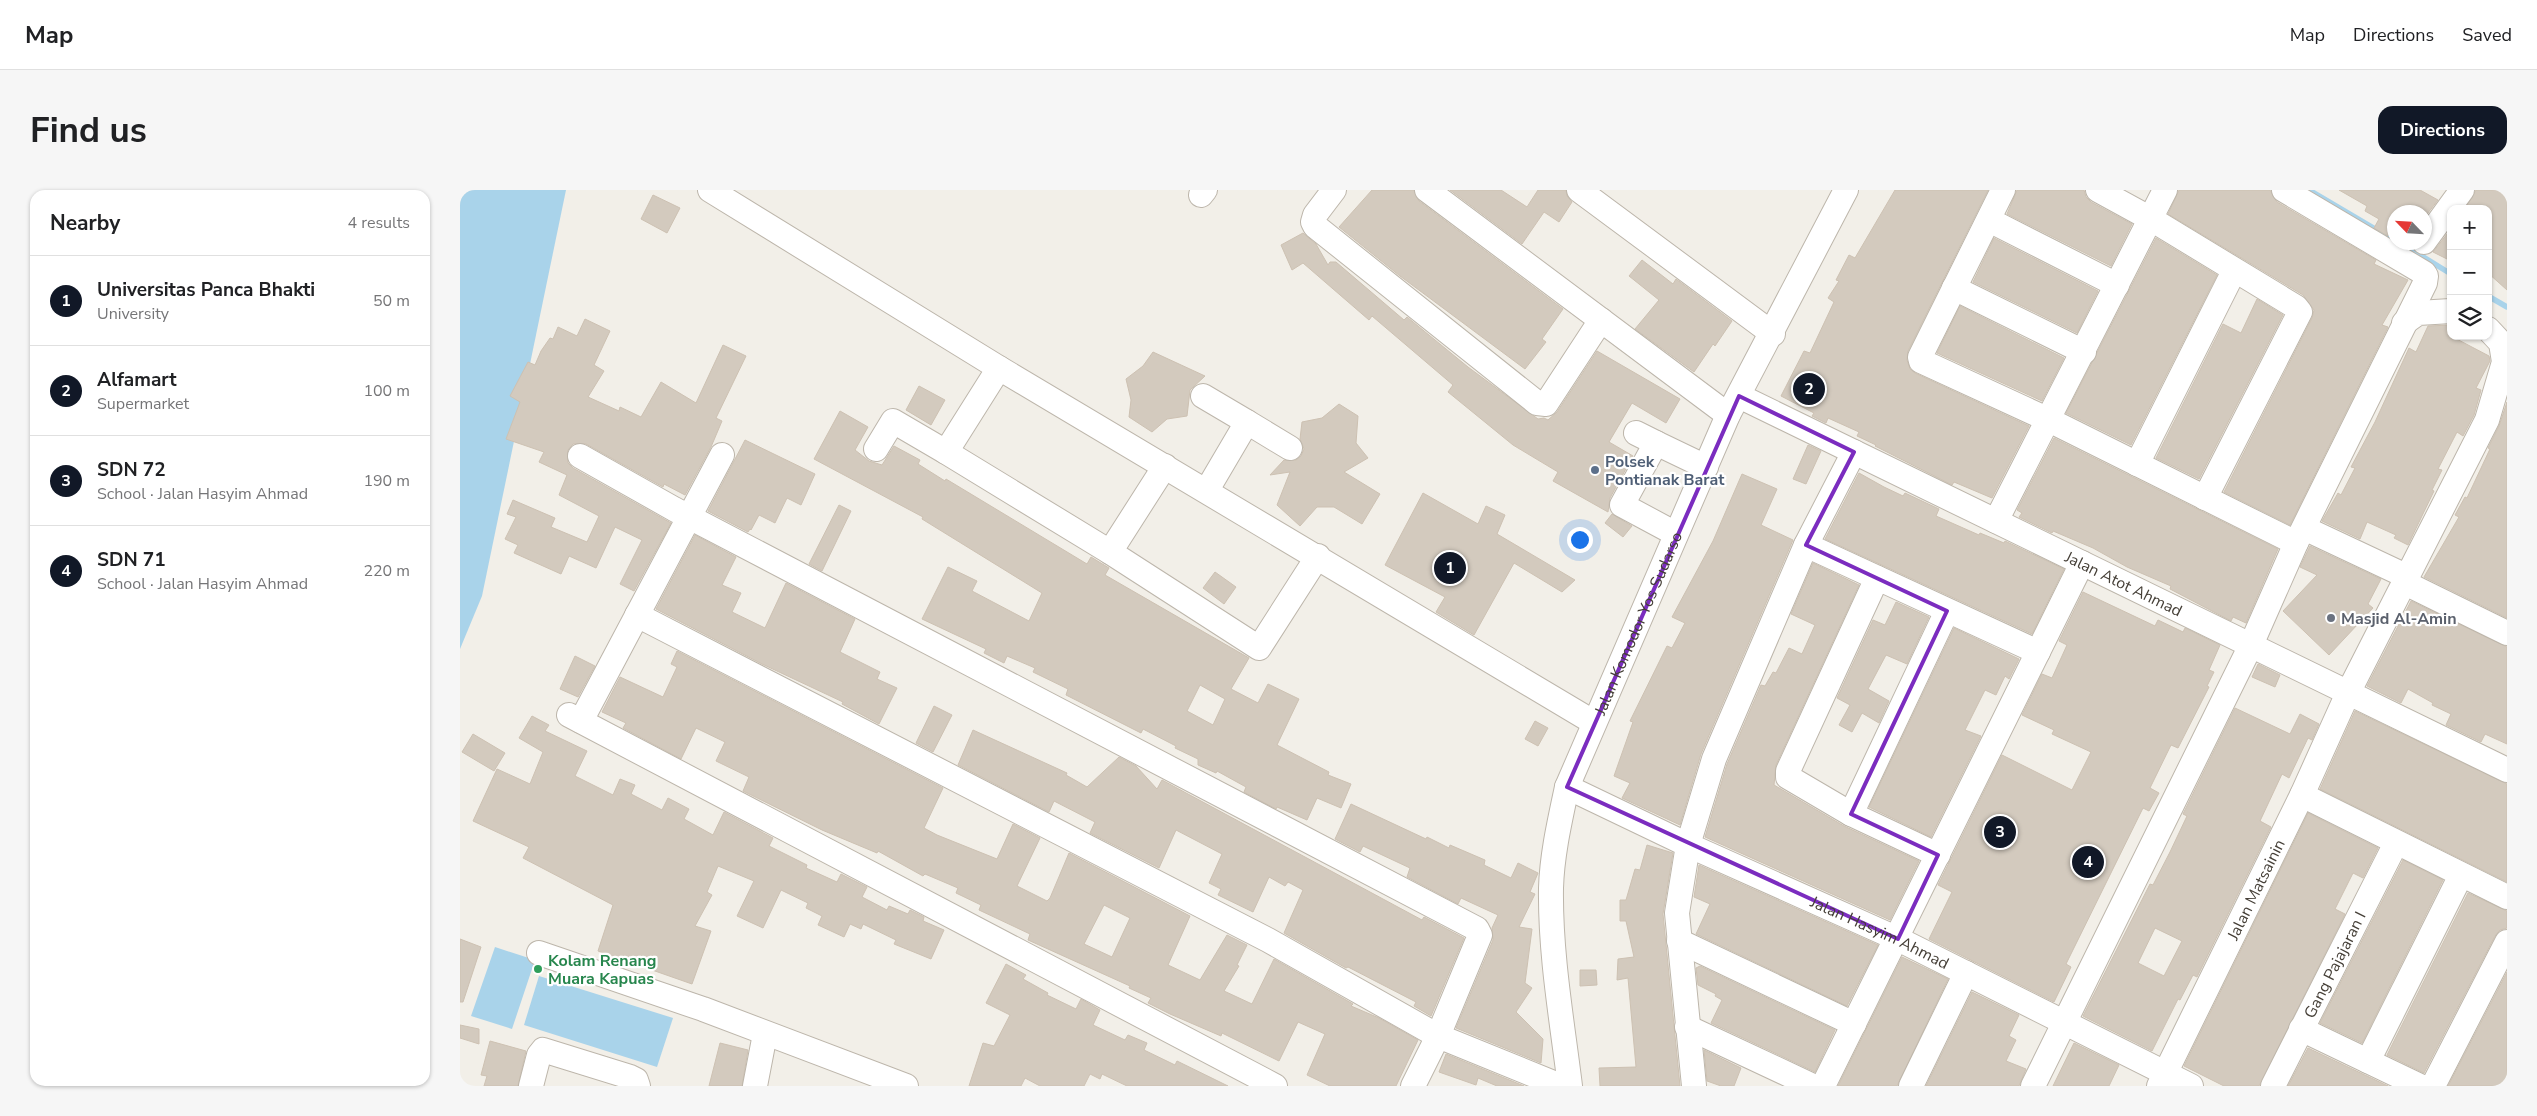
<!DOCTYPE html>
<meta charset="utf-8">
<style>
:root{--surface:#fff;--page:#f6f6f6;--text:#202124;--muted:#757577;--line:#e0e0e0;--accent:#111827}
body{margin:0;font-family:"Nunito Sans",sans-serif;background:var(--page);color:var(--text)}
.controls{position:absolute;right:15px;top:15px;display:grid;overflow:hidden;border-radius:10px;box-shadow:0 1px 4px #0004}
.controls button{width:45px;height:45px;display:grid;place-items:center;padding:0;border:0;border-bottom:1px solid var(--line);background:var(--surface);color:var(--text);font:25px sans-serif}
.compass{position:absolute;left:1927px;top:15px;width:45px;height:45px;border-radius:50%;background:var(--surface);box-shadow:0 1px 4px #0004;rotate:295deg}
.you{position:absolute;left:1119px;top:349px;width:18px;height:18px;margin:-12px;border:4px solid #fff;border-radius:50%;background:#1a73e8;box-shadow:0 0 0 8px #1a73e833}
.badge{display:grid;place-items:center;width:32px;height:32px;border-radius:50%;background:var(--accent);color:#fff;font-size:16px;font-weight:700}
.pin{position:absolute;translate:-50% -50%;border:2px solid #fff;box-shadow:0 1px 5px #0006}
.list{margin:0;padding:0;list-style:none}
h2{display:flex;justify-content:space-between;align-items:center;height:65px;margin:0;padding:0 20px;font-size:21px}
h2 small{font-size:16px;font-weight:400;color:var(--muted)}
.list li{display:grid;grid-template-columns:32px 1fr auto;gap:15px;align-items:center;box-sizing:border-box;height:90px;padding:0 20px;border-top:1px solid var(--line)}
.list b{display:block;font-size:19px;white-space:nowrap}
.list p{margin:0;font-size:16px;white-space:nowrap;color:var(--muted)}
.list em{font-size:16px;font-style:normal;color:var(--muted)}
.icon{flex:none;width:28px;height:28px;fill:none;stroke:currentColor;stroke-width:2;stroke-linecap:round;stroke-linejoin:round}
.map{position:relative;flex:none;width:2047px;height:896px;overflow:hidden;border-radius:15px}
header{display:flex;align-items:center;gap:30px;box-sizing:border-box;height:70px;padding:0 25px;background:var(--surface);border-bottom:1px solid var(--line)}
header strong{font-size:24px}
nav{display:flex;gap:28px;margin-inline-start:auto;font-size:18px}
.intro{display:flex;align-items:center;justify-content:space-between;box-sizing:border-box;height:120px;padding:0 30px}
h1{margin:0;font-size:35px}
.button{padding:12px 22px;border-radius:15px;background:var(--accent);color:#fff;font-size:18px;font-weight:700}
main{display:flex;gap:30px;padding:0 30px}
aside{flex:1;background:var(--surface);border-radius:15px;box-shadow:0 1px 4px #0004}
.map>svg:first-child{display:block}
.water{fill:#a9d3ea}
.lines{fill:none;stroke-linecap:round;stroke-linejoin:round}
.stream{stroke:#a9d3ea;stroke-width:5.5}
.building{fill:#d3cabe;stroke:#cdc1b2;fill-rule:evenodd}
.minor-casing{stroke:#bdb6ab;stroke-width:26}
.minor{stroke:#fff;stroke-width:24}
.marked{fill:none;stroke:#7b2cbf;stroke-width:4;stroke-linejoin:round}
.service-dot{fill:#5c6f8a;stroke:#fff;stroke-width:2}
.worship-dot{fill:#6b7280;stroke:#fff;stroke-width:2}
.leisure-dot{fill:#2e9e5b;stroke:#fff;stroke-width:2}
.labels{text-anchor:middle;stroke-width:4.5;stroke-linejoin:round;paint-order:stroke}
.service-label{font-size:16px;font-weight:bold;fill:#4e5e75;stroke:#fff;text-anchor:start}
.street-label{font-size:16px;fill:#453f37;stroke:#fff}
.worship-label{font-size:16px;font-weight:bold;fill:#5b616d;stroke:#fff;text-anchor:start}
.leisure-label{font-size:16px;font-weight:bold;fill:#27864d;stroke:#fff;text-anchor:start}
</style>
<header>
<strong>Map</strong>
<nav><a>Map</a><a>Directions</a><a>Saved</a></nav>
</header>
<div class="intro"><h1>Find us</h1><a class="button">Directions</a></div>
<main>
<aside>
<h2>Nearby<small>4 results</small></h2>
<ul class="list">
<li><span class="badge">1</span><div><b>Universitas Panca Bhakti</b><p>University</p></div><em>50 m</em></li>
<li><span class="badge">2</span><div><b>Alfamart</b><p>Supermarket</p></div><em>100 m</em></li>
<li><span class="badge">3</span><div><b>SDN 72</b><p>School · Jalan Hasyim Ahmad</p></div><em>190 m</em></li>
<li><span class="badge">4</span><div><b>SDN 71</b><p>School · Jalan Hasyim Ahmad</p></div><em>220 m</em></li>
</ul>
</aside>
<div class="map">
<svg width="2047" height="896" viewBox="0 0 2047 896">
<rect width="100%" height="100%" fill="#f2efe8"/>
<g class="water">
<path d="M0,0h106l-84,406 -22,53z"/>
<path d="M35,757l40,13 -23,69 -41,-13z"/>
<path d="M79,786l134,42 -16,49 -133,-42z"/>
</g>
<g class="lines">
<g class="stream">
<path d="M1849,0l85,50"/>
<path d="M1939,52l52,32"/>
<path d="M2028,106l19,11"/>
</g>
</g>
<g class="building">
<path d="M912,0h42l5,11 144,108 -21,30 4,3 -21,27 -125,-93 -61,-49z"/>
<path d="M990,0h51l26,17 11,-17h28l1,6 5,6 -13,20 -15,-10 -22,32z"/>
<path d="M1435,0h93l-80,161 -1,9 3,9 5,4 114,53 -37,72 -38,-16 -2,3 -77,-39 1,-1 -19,-9 2,-4 -31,-14 -2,5 -14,-7 2,-3 -33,-17 23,-45 6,2 24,-51 -6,-4 11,-17 -3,-1 13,-25 6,3z"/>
<path d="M1557,0h67l2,7 5,5 41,22 -21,42 -104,-52z"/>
<path d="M1719,0h91l7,12 99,58 -2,4 34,16 -26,45 6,2 -98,198 -66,-33 88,-174 2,-8 -11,-15 -135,-81z"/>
<path d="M1879,0h81l18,10 -14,18v-6h-30v15l-6,9 -14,-8 5,-9 -14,-8 2,-5z"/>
<path d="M2016,0h31v100l-19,-17v-64h-23z"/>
<path d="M193,5l27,13 -13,25 -26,-14z"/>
<path d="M1991,39v32l-18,-9z"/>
<path d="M843,43l13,11 12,21 2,-3h6l68,58 3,-3 61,50 70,52 6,-1 4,2 9,-8 40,-61 83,48 -14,24 -34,-20 -23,39 24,14 -23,42 -2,14 -55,-31 5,-9 -45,-27 -65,-53 5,-7 -81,-69 -3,4 -66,-57 -11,7 -11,-25z"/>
<path d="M1534,48l104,53 -21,42 -104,-51z"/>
<path d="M1696,48l61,37 -86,170 -65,-32z"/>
<path d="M1182,70l31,24 3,-5 56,42 -17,25 -2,-2 -19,28 -59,-43 24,-29 -30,-24z"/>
<path d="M1797,109l26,16 -84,164 -43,-21 67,-134 18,9z"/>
<path d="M1500,116l104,52 -22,43 -105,-48z"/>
<path d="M125,129l25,12 -16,34 10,6 -16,26 31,14 1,-4 21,10 20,-35 35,21 27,-58 23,11 -30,62 6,3 -11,26 -26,48 -21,-11 -1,3 -77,-43h-13l-5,6v13l5,5 98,55 -37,68 -14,-7 22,-44 -27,-13 -19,41 -27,-12 -8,18 -47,-21 4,-8 -13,-6 11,-22 -9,-3 6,-14 42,18 -4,9 36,15 12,-26 -40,-21 8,-20 -28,-13 5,-10 -38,-13 14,-37 -10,-6 18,-34 7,3 6,-14 9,-13 3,1 5,-12 19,9z"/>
<path d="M1991,135v11l38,20 1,5 -14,27 5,2 -7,25 -11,21 -6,-4 -19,37 4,1 -10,20 2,1 -26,54 -14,-7 2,-3 -29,-13 -7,17 -38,-18 16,-28 3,2 14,-27 -4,-1 24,-45 34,-74 7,4 12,-26z"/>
<path d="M693,162l52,24 -15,14 -3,26 -20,3 -15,13 -23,-15 2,-17 -5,-21 17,-13z"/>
<path d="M459,196l26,14 -14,25 -25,-15z"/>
<path d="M2047,212v216l-83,-41 35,-60 -4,-2 10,-18 2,1 23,-49 -2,-1 11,-22z"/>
<path d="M879,214l19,12 -2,27 12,15 -24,14 36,22 -18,30 -28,-17h-17l-17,19 -23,-21 13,-33 -20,3 14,-15h12l5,-4 3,-7 -4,-10 2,-17 20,-4z"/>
<path d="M380,221l28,16 -13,23 14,11 13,4 12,-19 26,14 -2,4 27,17 1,-2 141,85 4,-7 18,11 -4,7 144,83 -18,31 27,14 10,-19 31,15 -22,46 52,27 -1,3 23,9 -10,24 -24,-10 -10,22 -30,-13 -1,2 -32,-17 2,-5 -29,-16 -1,2 -18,-8v-6l-23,-11 1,-2 -33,-17 -2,4 -75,-38 2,-6 -35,-17 2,-4 -28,-12 -3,7 -20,-10 2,-4 -64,-30 26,-52 29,14 -5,10 57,30 13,-28 -120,-74 1,-2 -109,-58zM740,495l25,14 -12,26 -26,-14z"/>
<path d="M1594,248l224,111 -32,74 -13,-6 -2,4 -61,-32 1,-3 -44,-19 -34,-19 -40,-17 -1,2 -33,-16 3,-4 -5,-3z"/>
<path d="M285,250l70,34 -14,31 -14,-7 -12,25 -16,-8 -8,15 -1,-1 -2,3 -40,-21z"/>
<path d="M1348,255l13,6 -15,33 -13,-5z"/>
<path d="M1399,283l25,14 19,9 2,-3 34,16 -3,7 43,19 1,-2 24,10 1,-2 59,28 -32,65 -207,-95z"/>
<path d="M1282,284l35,15 -16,36 32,15 -92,214 -21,71 -58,-27 8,-15 -16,-7 19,-54 -3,-1 37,-75 5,2 13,-25 -13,-6 41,-76z"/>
<path d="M963,303l55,31 8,-18 19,9 -8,19 78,46 -13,12 -48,-29 -40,72 -38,-23 9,-15 -60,-32z"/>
<path d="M379,315l12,6 -29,60 -13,-7z"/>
<path d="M1152,324l20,12 -9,11 -18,-14z"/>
<path d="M235,345l41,22 -14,28 19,8 -9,19 33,16 21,-45 69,36 -15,33 40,20 -3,7 20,9 -18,36 -37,-20 1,-2 -81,-38 -106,-55z"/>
<path d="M1850,356l71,33 -13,25 5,4 -44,47 -46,-44 34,-36 -17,-8z"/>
<path d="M1353,373l46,22 -83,180 -2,20 70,41 75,35 -29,59 -185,-83 22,-73 34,-79 4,1 8,-14 3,1 13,-25 13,6 13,-29 -24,-11z"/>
<path d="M755,382l21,15 -12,17 -21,-16z"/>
<path d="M1623,402l72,34 3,-6 25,12 2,-4 35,17 -11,25 5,2 -7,14 2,1 -31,61 -7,-3 -21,43 9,5 -10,18 -6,-3 -77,156 5,3 -17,35 -125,-63 23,-47 -14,-7 64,-130 70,35 19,-38 -39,-18 2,-4 -32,-15 20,-41 10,4 15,-33 -8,-4z"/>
<path d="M1951,411l96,46v97l-22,-10 -4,8 -35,-17 5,-11 -19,-9 1,-2 -25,-14 -7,14 -34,-17z"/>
<path d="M1436,412l33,15 -22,47 -21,-9 -18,34 21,12 -10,22 -17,-10 -10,19 -13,-7 11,-20 -13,-7 36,-78 12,5z"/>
<path d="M1494,438l65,31 -10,20 -4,-3 -9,19 -11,-5 -20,40 16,6 -50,101 -62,-30z"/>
<path d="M217,461l266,137 -19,40 13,7 60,24 16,-35 27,14 -23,48 30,15 3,-3 19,-45 121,63 -22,49 32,15 27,-45 20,10 -10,20 2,1 -15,25 28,13 22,-45 79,45 -2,2 28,12 39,22 -22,46h-66l-23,-11 18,-41 -27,-12 -19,39 -57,-28 -1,3 -51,-22 -22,-11 3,-5 -22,-10 1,-2 -102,-46 2,-6 -51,-24 2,-5 -25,-12 2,-5 -33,-14 -2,2 -45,-25 -1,2 -55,-23 -79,-39 6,-14 -33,-16 9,-19 -29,-14 -15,31 -58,-31 3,-5 -24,-11 18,-35 43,20 14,-30 -6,-3zM644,715l26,13 -18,39 -28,-13z"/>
<path d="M115,466l20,10 -17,31 -18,-8z"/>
<path d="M1798,474l22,11 -5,12 -23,-10z"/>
<path d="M474,516l18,9 -19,37 -17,-9z"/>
<path d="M1775,518l55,26 10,-20 19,10 -7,16 -4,-2 -19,40 -7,-4 -22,47 11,6 -74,150 -4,-2 -13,25 -2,-1 -26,52 -69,-35 67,-132 3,1 17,-33 17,-36 -4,-2zM1695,738l27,13 -18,35 -26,-13z"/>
<path d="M1895,521l152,73v98l-187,-93z"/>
<path d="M72,526l17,9 -4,6 42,20 -12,25 38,19 7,-16 15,6 -4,9 31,16 6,-12 21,11 -5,10 29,16 11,-23 49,26 -4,8 38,19 -1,3 31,14 4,-8 26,13 -5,10 25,13 2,-4 19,8 2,-4 14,7 -1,4 21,9 -13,29 -37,-15 2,-4 -33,-16 -2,5 -11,-5 -6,13 -26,-12 4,-9 -16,-8 2,-5 -27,-13 -18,38 -26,-12 17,-35 -36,-15 -11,26 5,3 -17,31 16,5 -19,53 -94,-33 15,-46 -90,-47 6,-11 -56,-26 24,-52 33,15 13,-32 -24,-14z"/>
<path d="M1075,531l13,7 -10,18 -13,-7z"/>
<path d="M513,540l94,43 -1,2 21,12 32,-30 17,9 21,23 5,-9 260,140 2,-3 40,21 -33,78 -17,-10 2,-4 -68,-35 -2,1 -62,-35 19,-43 -15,-8 -3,4 -16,-9 -16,35 -35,-17 3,-6 -12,-6 13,-29 -46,-24 -17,38 -69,-35 5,-11 -41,-21 -5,11 -91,-47z"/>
<path d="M13,544l32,19 -11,18 -32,-19z"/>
<path d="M891,614l75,35 1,-2 22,11 1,-3 35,15 -1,5 27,13 7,-15 20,10 -8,19 5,2 -16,33 13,2 -7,54 7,5 -16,24 27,27 -2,24 -85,-35 37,-88 -1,-12 6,-13 -37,-17 -3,6 -51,-27 3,-9 -47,-22 -3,6 -25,-13z"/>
<path d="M1848,623l70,35 -15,30 -10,-5 -18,36 10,5 -86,172h-35l-40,-20z"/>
<path d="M1187,655l26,8 -10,61 17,172h-80l-1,-18 37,-1 -8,-89 -11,2 1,-21 16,-2 -8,-36h-6v-21h6l9,-31 5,1z"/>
<path d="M1943,670l40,20 -81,163 -42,-20z"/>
<path d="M1239,675l179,80 -31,61 -151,-72 14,-30 -16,-7z"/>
<path d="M2008,703l39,18v17l-7,2 -5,6 -71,137 -37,-18z"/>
<path d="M0,749l21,8 -18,55h-3z"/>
<path d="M1442,767l46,22 -51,107h-59z"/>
<path d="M546,774l20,11 -3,4 25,14 -1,2 29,14 5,-10 19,11 -7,15 32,15 3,-5 19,8 -3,7 31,15 2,-4 51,25h-101l-25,-12 -2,5 -10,-5 -6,12h-44l-15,-8 -4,8h-52l14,-43 11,3 16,-31 -24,-12z"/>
<path d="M1240,776l135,64 -20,42 -104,-49 11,-23 -7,-4 1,-2 -18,-9 -2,-17z"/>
<path d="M1120,780h16l1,15 -17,1z"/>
<path d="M2047,782v114h-59z"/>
<path d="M1512,802l47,23 -10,21 7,4 -10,21 20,8 -7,17h-93z"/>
<path d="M0,835l19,4v15l-19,-6z"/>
<path d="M30,851l36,10 -8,35h-34l3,-10 -6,-1z"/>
<path d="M260,853l28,7 -6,36h-33z"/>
<path d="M1614,853l45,22 -10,21h-56z"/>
<path d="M1848,858l80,38h-100z"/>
<path d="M1244,860l37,18 -7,18h-13l-14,-5z"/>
<path d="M986,864l78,32h-27l-19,-8 -2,7 -37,-13z"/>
</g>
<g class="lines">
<g class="minor-casing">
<g id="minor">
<path d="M250,0l289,178 594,354"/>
<path d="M874,0l-19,25 -2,7 2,4 222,177 9,1 55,-84"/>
<path d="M967,0l301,225"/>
<path d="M1119,0l194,144"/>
<path d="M1543,0l-83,167 1,4 128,59 247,123"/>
<path d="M1638,0l53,29 145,88 4,5 -95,186"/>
<path d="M741,5l4,-5"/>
<path d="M1529,30l128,65"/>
<path d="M1964,52l38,-52"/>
<path d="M1494,98l130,64"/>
<path d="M1944,133l14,-10 33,-2"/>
<path d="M743,206l44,26 -40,68"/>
<path id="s1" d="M1279,206l768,374"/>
<path d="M787,232l43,26"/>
<path d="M1176,243l20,10"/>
<path d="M416,259l17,-28 53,31 53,-84"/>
<path d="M486,262l164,100 149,96 59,-92"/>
<path d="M120,266l94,53 803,420 3,6 -42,101 -25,50"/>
<path d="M1677,274l97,-193"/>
<path d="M1536,331l169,-331"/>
<path d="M1844,338l102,48"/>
<path d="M1216,344l-54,-29 34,-62 50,24"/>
<path d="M1346,355l232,107"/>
<path d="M650,362l55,-86"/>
<path d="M1417,388l-89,193v6l63,37 87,41"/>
<path d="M1943,392l104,51"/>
<path d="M177,425l631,325 170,96 123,50"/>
<path d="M109,525l706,371"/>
<path d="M121,531l141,-266"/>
<path id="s2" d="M1107,597l121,58 210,94 293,147"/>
<path d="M1842,605l205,102"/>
<path d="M1391,624l96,-203"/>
<path d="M1219,751l175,83"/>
<path d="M79,763l164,56 203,77"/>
<path d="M1227,837l126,59"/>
<path d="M1841,839l119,57"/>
<path d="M1908,871l93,-186"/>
<path d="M71,896l8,-31 4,-5 87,27 6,3 2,6"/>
<path d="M295,896l10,-52"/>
<path id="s3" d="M1110,896c-8,-65 -20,-132 -19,-198 1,-34 9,-68 16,-101l161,-372 118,-225"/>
<path d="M1234,896l-17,-173 11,-68 26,-86 92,-214 48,-93"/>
<path d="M1363,896l259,-523"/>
<path d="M1451,896l55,-113"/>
<path d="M1573,896l218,-441 45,-102 129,-260 1,-7 -2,-3 -140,-83"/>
<path id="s4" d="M1699,896l143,-291 46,-102 139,-273 17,-58 -3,-19 -13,-14"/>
<path id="s5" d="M1813,896l123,-243"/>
<path d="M1973,896l74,-144"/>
</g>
</g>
<use href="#minor" class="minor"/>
</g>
<path class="marked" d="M1279,206l115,56 -48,93 141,66 -96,203 87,41 -40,84 -331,-152z"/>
<circle class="service-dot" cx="1135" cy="280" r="5"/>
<circle class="worship-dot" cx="1871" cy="428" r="5"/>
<circle class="leisure-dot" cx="78" cy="779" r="5"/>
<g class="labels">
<g class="service-label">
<text x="1145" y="277">Polsek<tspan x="1145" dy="18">Pontianak Barat</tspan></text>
</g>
<g class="street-label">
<text dy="6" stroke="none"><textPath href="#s1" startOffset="428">Jalan Atot Ahmad</textPath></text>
<text dy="6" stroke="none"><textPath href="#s3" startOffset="480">Jalan Komodor Yos Sudarso</textPath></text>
<text dy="6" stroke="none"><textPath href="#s4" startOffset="219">Jalan Matsainin</textPath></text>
<text dy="6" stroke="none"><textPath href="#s2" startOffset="345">Jalan Hasyim Ahmad</textPath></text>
<text dy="6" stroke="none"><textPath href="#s5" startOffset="136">Gang Pajajaran I</textPath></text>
</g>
<g class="worship-label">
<text x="1881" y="434">Masjid Al-Amin</text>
</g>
<g class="leisure-label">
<text x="88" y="776">Kolam Renang<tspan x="88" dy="18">Muara Kapuas</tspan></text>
</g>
</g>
</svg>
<div class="controls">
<button>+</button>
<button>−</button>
<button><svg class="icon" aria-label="layers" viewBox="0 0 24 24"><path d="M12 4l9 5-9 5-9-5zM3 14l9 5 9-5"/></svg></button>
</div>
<svg class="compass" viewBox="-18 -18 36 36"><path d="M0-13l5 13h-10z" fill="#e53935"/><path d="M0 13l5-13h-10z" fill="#757577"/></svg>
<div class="you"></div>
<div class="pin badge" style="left:990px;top:378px">1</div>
<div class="pin badge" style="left:1349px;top:199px">2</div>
<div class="pin badge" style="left:1540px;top:642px">3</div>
<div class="pin badge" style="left:1628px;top:672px">4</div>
</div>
</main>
